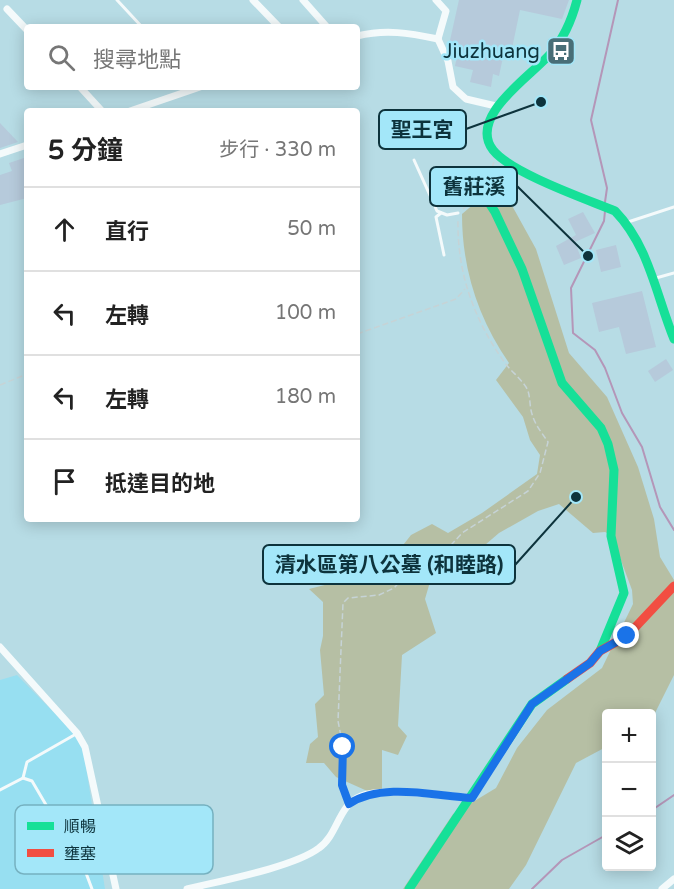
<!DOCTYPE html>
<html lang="zh-TW">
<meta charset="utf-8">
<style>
:root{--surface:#fff;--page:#f2f2f2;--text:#222;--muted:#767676;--line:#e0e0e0}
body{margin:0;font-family:"Varela Round","Noto Sans TC",sans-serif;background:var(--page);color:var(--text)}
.controls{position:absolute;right:18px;bottom:18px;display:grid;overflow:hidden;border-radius:6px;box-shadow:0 3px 15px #0003}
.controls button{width:54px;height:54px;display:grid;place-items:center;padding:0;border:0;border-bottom:2px solid var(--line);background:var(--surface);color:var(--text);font:30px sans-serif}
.stop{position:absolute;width:18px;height:18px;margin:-14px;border:4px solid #1a73e8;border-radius:50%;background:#fff}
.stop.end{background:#1a73e8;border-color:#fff;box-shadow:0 2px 6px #0008}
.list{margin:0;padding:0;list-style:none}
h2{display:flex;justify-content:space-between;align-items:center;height:78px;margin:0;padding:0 24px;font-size:26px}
h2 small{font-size:20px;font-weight:400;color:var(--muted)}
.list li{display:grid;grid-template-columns:39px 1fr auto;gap:18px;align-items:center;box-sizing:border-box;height:84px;padding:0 24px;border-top:2px solid var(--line)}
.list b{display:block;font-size:22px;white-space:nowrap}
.list em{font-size:20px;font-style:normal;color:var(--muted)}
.icon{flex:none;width:33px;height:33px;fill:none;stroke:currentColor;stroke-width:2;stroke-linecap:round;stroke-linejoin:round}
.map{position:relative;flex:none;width:674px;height:889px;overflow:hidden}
.search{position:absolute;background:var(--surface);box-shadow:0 3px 15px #0003;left:24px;top:24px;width:336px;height:66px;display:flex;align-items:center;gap:15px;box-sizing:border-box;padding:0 21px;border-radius:6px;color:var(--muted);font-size:22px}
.panel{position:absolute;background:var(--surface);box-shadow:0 3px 15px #0003;left:24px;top:108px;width:336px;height:414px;border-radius:6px}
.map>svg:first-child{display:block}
.built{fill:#97dff1}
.green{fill:#b6bfa4}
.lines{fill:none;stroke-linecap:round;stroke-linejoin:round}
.stream{stroke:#b496b8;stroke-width:2}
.building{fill:#b6cadb}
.path{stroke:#c6d3d6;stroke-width:1.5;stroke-dasharray:6 3;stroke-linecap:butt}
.lane{stroke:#f4fafb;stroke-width:3}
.street{stroke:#f4fafb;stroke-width:7}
.fast{stroke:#16e098;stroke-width:9}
.jam{stroke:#f24e42;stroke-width:9}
.route{stroke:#1a73e8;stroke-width:8}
.labels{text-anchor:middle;stroke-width:5;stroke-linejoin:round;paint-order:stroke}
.poi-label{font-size:20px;fill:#0d333c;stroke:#a3e7f9;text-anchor:end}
.key{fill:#a3e7f9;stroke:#76b1c0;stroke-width:1.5}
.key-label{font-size:16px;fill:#0d333c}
.leader{fill:none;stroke:#0d333c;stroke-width:2}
.callout-dot{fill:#0d333c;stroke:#a3e7f9;stroke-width:2}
.callout{fill:#a3e7f9;stroke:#0d333c;stroke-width:2}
.callout-label{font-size:21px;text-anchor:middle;font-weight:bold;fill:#0d333c}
</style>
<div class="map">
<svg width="674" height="889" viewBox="0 0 674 889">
<rect width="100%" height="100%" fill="#b7dce5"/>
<path class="built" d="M17,675l65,66 23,148h-105v-209z"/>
<path class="green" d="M481,198l29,4 26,47 33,104 38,44 31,70 16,52 6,38 14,23v95l-22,44v-5h-46v33l-30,16 -50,102 -17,24h-106l50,-75 43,-26 21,-40 30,-38 55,-42 31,-64 -1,-14 -13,-35 -4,-18 -10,-5 -12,1 -34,-29 -21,7 -39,22 -21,18 -22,9 -24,15 -7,24 11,34 -34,22 -4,71 9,10 -9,19 -16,-5v40l-8,4 -38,-17 -12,-14h-18l4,-19 8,-7 -3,-33 9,-9 -4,-45 3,-14v-34l-14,-13 51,-13 29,-13 22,-28 21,-11 16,9 34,-20 55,-39 3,-19 -10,-15 -7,-23 -27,-37 13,-17c-31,-45 -47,-94 -47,-149z"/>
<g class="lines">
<g class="stream">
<path d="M605,202l2,-14 -16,-68 27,-120"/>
<path d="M605,211l-1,10 -33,67 2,45 22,17 10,18 17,45 20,34 18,60 14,23"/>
<path d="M652,810l22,-15"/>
<path d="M532,889l30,-29 44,-25"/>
</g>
</g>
<g class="building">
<path d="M459,0h110l-7,19 -42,-9 -10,48 -7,-1 -4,19 -6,-2 -2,13 -21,-5 3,-12 -18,-4 4,-18 -10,-3z"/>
<path d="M0,123l18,19 -18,6z"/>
<path d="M27,157v41l-27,7v-30l12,-4 -3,-8z"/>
<path d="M583,212l12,21 -20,9 6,16 -17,7 -8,-19 20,-11 -8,-16z"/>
<path d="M616,245l5,22 -20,5 -5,-22z"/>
<path d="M642,291l14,56 -30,7 -7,-27 -20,5 -7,-29z"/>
<path d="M666,359l7,11 -18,12 -7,-11z"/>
</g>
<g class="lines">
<g class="path">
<path d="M486,185l8,-23"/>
<path d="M463,209l12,-11"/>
<path d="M357,334l99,-35 9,-10"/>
<path d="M0,385l27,-11"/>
<path d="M346,798l-4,-13 1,-38 -5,-26 5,-118 5,-5 31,-3 15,-7 25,-27 25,-8 18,-20 66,-42 12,-18 8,-31c-6,-9 -13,-17 -16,-28 -3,-9 -1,-19 -6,-27 -6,-9 -15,-16 -21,-24 -31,-43 -48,-90 -47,-143"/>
</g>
<g class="lane">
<path d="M117,0l25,27"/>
<path d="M414,160l23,51 10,4 11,-2"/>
<path d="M441,213l-5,4 8,38"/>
<path d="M628,222l46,-15"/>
<path d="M656,278l18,-5"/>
<path d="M76,734l-49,28 -4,16 9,3 54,92 6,16"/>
<path d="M0,790l23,-12"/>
</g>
<g class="street">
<path d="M253,0l26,27"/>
<path d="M303,0l24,27"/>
<path d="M436,0l10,11 -8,28"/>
<path d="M7,9l20,21"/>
<path d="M357,36c29,-7 52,-3 81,3"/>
<path d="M438,39l10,22 5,26 13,12 30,7"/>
<path d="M80,87l22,24"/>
<path d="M130,111l70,-24"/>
<path d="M0,154l27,-9"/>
<path d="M0,647l77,86 8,14 31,142"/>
<path d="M187,889c33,-8 107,-22 132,-41 19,-13 19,-43 42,-52 22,-9 85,0 111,2"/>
<path d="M662,889l12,-10"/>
</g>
<g class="fast">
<path d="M577,0c-5,19 -13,38 -26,53 -18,22 -84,63 -58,97 18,23 93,49 122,61 34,35 41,84 59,128"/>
<path d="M482,192l13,20 27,57 40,114 39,45 7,16 6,26 -3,66 13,57 -24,58"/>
<path d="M409,889l123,-185 35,-25"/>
</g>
<path class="jam" d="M567,679l23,-16 10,-12 27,-15 47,-50"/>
</g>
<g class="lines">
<path class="route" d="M343,747l-1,38 7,19c33,-22 85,-8 123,-6l60,-94 58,-41 10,-12 27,-15"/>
</g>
<defs>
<g id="bus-square" transform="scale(1.5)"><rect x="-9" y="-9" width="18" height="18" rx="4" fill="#486e77" stroke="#a3e7f9"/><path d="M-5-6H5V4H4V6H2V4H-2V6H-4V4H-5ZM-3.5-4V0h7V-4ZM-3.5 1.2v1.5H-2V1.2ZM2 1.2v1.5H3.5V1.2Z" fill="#fff"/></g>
</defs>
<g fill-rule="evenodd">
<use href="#bus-square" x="561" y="51"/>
</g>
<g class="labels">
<g class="poi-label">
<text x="540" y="58">Jiuzhuang</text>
</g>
</g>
<rect x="15" y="805" width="198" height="69" rx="9" class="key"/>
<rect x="27" y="822" width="27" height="8" fill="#16e098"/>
<rect x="27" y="849" width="27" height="8" fill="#f24e42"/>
<g class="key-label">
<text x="64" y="832">順暢</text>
<text x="64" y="859">壅塞</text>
</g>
<path class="leader" d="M541 102L466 129M588 256L517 186M576 497L515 565"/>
<g class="callout-dot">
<circle cx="541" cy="102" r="6"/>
<circle cx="588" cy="256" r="6"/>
<circle cx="576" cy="497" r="6"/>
</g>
<g class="callout">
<rect x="379" y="110" width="87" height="39" rx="6"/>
<rect x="430" y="167" width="87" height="39" rx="6"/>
<rect x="263" y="545" width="252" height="39" rx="6"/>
</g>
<g class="callout-label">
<text x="422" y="137">聖王宮</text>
<text x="474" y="194">舊莊溪</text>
<text x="389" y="572">清水區第八公墓 (和睦路)</text>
</g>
</svg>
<div class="controls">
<button>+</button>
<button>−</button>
<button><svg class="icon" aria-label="layers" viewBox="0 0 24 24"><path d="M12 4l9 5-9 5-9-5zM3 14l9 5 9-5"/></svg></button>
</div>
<div class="stop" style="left:343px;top:747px"></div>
<div class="stop end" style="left:627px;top:636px"></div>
<div class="search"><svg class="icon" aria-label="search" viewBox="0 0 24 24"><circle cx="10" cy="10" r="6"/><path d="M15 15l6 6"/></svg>搜尋地點</div>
<section class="panel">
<h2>5 分鐘<small>步行 · 330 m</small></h2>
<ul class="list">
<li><svg class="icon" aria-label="ahead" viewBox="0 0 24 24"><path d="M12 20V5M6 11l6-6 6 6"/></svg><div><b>直行</b></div><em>50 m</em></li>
<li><svg class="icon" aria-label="left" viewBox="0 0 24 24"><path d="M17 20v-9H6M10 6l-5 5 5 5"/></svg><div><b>左轉</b></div><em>100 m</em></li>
<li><svg class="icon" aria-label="left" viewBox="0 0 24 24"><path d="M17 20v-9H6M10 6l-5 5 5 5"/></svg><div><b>左轉</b></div><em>180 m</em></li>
<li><svg class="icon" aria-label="arrive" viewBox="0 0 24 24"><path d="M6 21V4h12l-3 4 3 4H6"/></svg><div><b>抵達目的地</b></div></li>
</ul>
</section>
</div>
